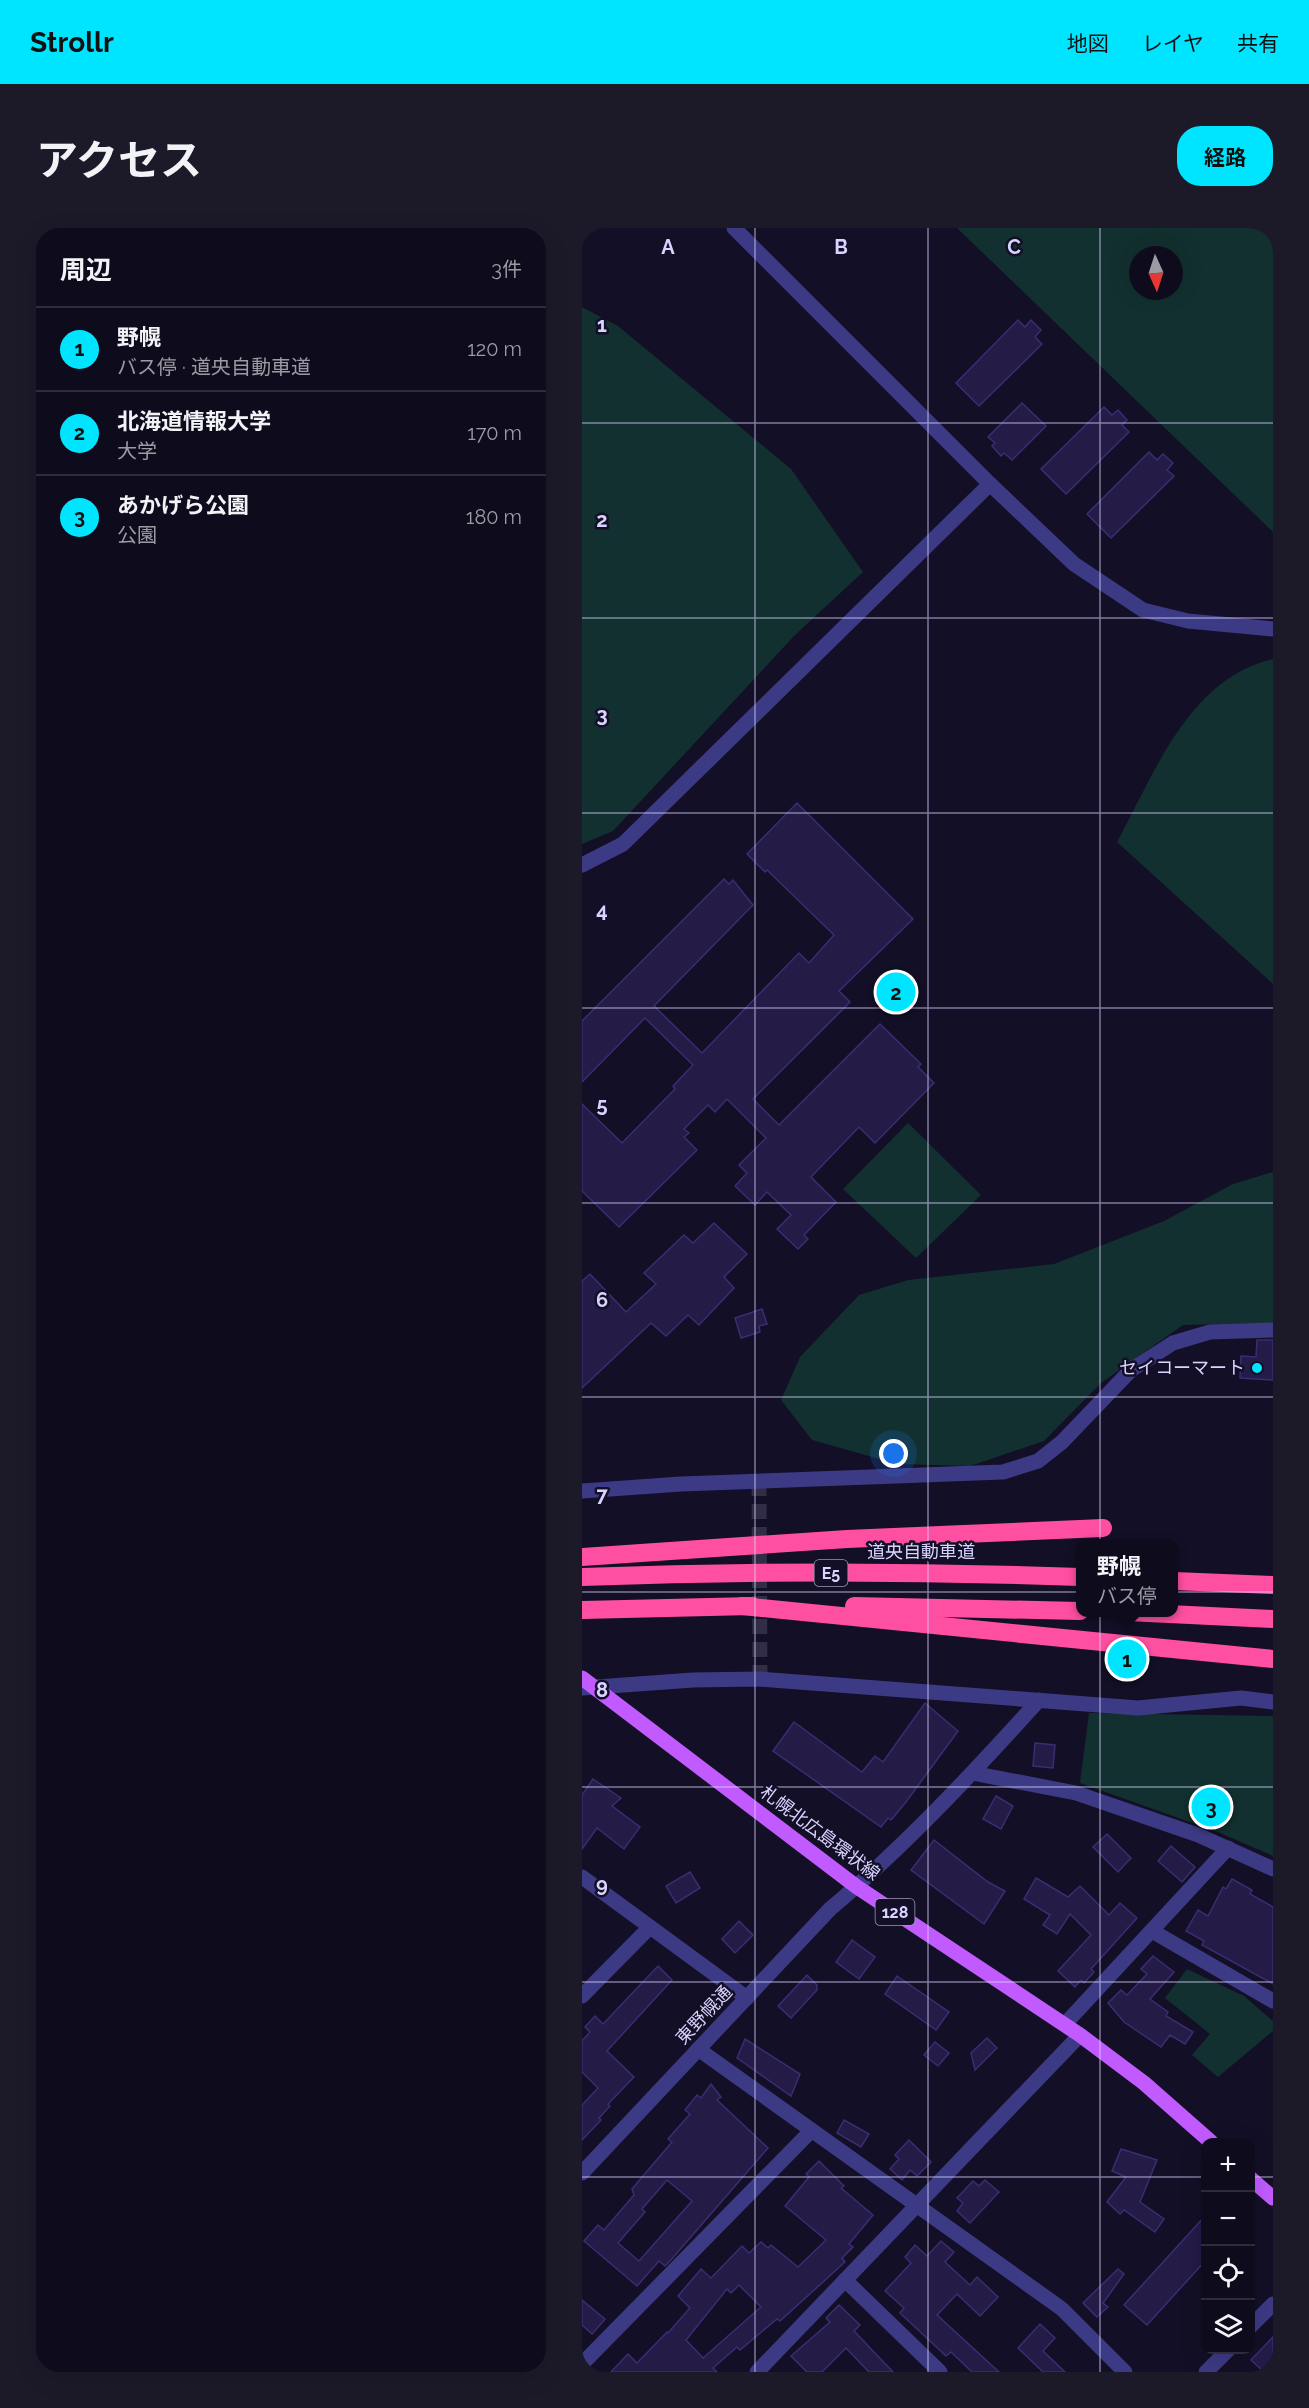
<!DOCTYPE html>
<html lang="ja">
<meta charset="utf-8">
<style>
:root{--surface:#0e0b1c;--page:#1c1929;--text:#f1f3f6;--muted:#9b9ba3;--line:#2e2b3b;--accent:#00e5ff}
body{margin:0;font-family:Raleway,"Noto Sans JP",sans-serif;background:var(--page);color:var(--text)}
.controls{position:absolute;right:18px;bottom:18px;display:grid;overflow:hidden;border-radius:12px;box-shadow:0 6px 24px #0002}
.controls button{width:54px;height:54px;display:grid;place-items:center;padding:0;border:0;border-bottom:2px solid var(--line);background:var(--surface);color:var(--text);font:30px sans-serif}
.compass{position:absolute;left:547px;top:18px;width:54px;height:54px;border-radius:50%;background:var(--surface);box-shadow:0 6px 24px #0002;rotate:177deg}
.you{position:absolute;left:312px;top:1226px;width:21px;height:21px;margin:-15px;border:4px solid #fff;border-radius:50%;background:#1a73e8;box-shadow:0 0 0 9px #1a73e833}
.badge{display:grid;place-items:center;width:39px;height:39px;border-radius:50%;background:var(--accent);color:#111;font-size:20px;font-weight:700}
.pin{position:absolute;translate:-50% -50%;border:3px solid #fff;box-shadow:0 2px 6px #0006}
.popup{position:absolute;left:494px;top:1311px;width:102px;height:78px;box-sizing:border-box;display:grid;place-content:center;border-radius:12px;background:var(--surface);filter:drop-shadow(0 2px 4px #0005);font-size:20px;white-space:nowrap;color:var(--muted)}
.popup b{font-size:22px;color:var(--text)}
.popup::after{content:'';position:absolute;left:50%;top:100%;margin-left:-12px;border:12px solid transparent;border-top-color:var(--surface)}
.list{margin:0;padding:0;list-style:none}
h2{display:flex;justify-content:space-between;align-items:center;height:78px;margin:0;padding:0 24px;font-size:26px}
h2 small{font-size:20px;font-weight:400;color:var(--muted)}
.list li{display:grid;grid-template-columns:39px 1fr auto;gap:18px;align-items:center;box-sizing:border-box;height:84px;padding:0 24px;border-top:2px solid var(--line)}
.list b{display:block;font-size:22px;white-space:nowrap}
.list p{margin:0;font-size:20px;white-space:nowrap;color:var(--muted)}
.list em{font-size:20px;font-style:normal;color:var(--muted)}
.icon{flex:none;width:33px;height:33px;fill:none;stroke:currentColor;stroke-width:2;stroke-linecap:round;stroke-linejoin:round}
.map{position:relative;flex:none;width:691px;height:2144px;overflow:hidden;border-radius:24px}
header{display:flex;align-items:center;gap:36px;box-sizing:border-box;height:84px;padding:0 30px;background:var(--accent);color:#111}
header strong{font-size:28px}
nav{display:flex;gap:33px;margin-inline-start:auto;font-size:21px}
.intro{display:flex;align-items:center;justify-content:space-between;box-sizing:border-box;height:144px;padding:0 36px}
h1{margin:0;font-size:42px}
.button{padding:15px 27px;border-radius:24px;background:var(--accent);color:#111;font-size:21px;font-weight:700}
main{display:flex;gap:36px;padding:0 36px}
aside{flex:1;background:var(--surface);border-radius:24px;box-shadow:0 6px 24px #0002}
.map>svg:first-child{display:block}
.green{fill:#12302f;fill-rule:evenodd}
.building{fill:#241b47;stroke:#3b2d73;stroke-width:1.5;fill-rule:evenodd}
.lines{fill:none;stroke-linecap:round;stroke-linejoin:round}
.street-tunnel{stroke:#312d47;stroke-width:15;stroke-dasharray:15 8;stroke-linecap:butt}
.street{stroke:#3d3a85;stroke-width:15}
.primary{stroke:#c25bff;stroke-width:15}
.highway{stroke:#ff4fa3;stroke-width:18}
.grid{fill:none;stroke:#d9d4ff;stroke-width:1.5;stroke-opacity:0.55}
.poi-dot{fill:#00e5ff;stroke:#130f26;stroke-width:2}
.labels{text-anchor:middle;stroke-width:5;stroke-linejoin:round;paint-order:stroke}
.shield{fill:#130f26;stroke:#9e99be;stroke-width:1.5}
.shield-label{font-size:16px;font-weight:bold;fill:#d9d4ff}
.poi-label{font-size:18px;fill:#d9d4ff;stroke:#130f26;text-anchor:end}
.street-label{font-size:18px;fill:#d9d4ff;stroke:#130f26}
.grid-label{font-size:20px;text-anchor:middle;font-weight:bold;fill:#d9d4ff;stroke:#130f26;stroke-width:5;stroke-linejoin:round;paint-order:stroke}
</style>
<header>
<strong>Strollr</strong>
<nav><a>地図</a><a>レイヤ</a><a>共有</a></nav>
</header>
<div class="intro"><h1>アクセス</h1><a class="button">経路</a></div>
<main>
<aside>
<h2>周辺<small>3件</small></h2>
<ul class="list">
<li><span class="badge">1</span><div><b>野幌</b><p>バス停 · 道央自動車道</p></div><em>120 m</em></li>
<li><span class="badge">2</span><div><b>北海道情報大学</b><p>大学</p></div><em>170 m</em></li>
<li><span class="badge">3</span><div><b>あかげら公園</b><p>公園</p></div><em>180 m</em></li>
</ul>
</aside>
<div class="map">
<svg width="691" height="2144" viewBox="0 0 691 2144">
<rect width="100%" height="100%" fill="#130f26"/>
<g class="green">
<path d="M375,0h316v304zM556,27h36v36h-36z"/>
<path d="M0,79l36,19 173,143 72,103 -68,63 -182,196 -31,13z"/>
<path d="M691,431v325l-156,-142c37,-68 72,-164 156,-183z"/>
<path d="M326,895l73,72 -65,63 -73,-69z"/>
<path d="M691,944v151l-90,2 -82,58 -57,58 -74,25 -73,-2 -85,-24 -31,-40 19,-43 59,-62 49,-15 146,-16 110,-43 69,-37z"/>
<path d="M507,1485l184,3v140l-55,-24 -138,-49z"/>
<path d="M605,1741l57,27 29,25v10l-55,46 -26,-22 18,-21 -45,-36z"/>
</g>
<g class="building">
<path d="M436,92l7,7 6,-7 10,10 -6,7 7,7 -63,62 -23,-23z"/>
<path d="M440,175l24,23 -34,34 -8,-7 -3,3 -9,-10 3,-3 -7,-6z"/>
<path d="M522,179l8,8 6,-5 9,10 -5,5 7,7 -63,62 -25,-25z"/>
<path d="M567,224l8,8 6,-6 10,9 -6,7 7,6 -63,62 -24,-24z"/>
<path d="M215,575l116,116 -74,72 11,11 -97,97 26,26 101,-101 41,40 -3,3 16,16 -59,60 -16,-16 -48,50 25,25 -32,33 4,4 -10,10 -21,-20 14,-14 -24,-23 -12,13 -20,-19 12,-13 -8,-8 27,-27 -39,-39 -12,13 -7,-7 -24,24 5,4 -5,4 13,13 -78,77 -37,-36v-87l40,39 53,-54 -2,-3 20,-21 -48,-47 -63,64v-61l142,-142 5,5 4,-4 20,25 -99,101 48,47 97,-100 10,10 25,-28 -67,-65 -2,2 -18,-18z"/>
<path d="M132,995l33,31 -23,23 10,11 -35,37 -11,-10 -22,21 -15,-13 -69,65v-107l8,-7 36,38 30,-28 -12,-11 40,-38 9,8z"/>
<path d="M180,1081l5,15 -8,2 1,6 -19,6 -6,-20z"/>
<path d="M675,1112h16v40l-33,-2 1,-22 15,1z"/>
<path d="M343,1475l33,28 -52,71 -15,18 -3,-2 -7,9 -108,-76 21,-29 68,50 13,-16 8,6z"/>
<path d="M453,1515l20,2 -2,23 -20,-2z"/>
<path d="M11,1551l28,19 -9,8 28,21 -16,22 -27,-21 -15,21v-54z"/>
<path d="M414,1568l17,10 -12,23 -18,-10z"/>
<path d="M525,1606l24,24 -13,14 -25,-25z"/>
<path d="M352,1612l54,42 17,9 -21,33 -73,-54z"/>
<path d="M589,1618l24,21 -13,15 -24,-21z"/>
<path d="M108,1644l10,16 -24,15 -10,-17z"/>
<path d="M454,1650l32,19 12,-11 29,29 11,-12 17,15 -46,51 3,3 -10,11 -3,-3 -6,7 -17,-16 33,-36 -21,-21 -13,20 -14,-9 7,-10 -26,-16z"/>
<path d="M650,1651l20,11 -2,4 23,13v77l-71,-39 2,-4 -18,-10 12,-21 10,6 15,-29 3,2z"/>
<path d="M157,1693l14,14 -18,18 -13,-14z"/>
<path d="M270,1712l23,17 -16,22 -23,-17z"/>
<path d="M571,1728l21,16 -24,27 18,13 -2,4 27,16 -8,12 -15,-9 -9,12 -37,-25 -16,-19 13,-13 6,5 20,-21 -6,-5z"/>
<path d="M76,1738l14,14 -65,71 27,26 -26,27 2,2 -11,12 2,2 -19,20v-35l16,-17 -16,-16v-31l8,-9 -5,-5 10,-11 8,8z"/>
<path d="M225,1747l10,10v5l-26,28 -13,-12z"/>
<path d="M315,1748l52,36 -13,18 -51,-36z"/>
<path d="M405,1810l10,10 -22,22 -4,-17z"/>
<path d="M163,1811l55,35 -9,22 -54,-38z"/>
<path d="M353,1814l14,11 -11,13 -14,-11z"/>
<path d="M129,1856l10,13 -4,3 51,48 -98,113 -5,5 -6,-5 -22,25 -53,-45 14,-16 6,5 30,-35 -2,-6 40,-47 -4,-3 22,-25 -5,-4 12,-15 4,3zM85,1952l25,21 -53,60 -21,-18 27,-31 -3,-3z"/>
<path d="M262,1892l25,14 -8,13 -24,-14z"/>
<path d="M327,1912l22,22 -14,14 -7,-6 -8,10 -12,-11 9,-10 -4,-4z"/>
<path d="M539,1921l36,11 -17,42 24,17 -9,13 -31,-22 -4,4 -13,-12 19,-25 -14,-6z"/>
<path d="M237,1933l25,25 -3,2 32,27 -24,29 4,3 -11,11 3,4 -65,59 -3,-2 -37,31 -3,-3 -24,21 4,4h-106l17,-18 9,9 30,-31 1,1 22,-25 -12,-12 23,-27 10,9 31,-32 7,7 12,-11 7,6 3,-3 27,22 28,-27 -41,-34 24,-29 -3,-3zM157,2057l22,22 -58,51 -17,-18 41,-51 4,4z"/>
<path d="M403,1952l14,12 -29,31 -13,-12 6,-8 -6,-5 16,-17 6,5z"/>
<path d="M624,1987v45l-59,65 -23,-20z"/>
<path d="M359,2013l13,11 -9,10 25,23 7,-8 21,20 -18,19 -23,-22 -20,21 62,57h-27l-21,-20 -5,4 -46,-43 4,-5 -19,-17 26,-28 -6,-6 10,-12 12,11z"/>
<path d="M536,2041l6,5 -21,29 5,4 -11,10 -14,-14z"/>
<path d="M0,2072l23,19 -13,15 -10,-9z"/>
<path d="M257,2077l21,20 -6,6 39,41h-24l-23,-24 -24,24h-15l-16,-16 39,-34 -4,-4z"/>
<path d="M458,2096l15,14 -12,13 22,21h-22l-25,-24z"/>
<path d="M691,2109v27l-9,8 -13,-12z"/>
</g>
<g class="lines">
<path class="street-tunnel" d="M177,1253l1,198"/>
<g class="street">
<path d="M152,0l256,256 84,80 69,46 45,11 85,8"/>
<path d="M0,637l41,-21 367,-360"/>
<path d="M0,1263l99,-7 322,-12 35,-11 24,-19 69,-72 42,-27 37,-11 63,-2"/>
<path d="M0,1460l111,-8 67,-1 378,29 103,-10 32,4"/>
<path d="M390,1545l104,20 122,42 75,34"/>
<path d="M0,1649l165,121"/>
<path d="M570,1703l121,70"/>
<path d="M0,1768l68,-69"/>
<path d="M483,1796l163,-176"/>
<path d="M116,1821l364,260 63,63"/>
<path d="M0,1945l248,-264c75,-63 143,-136 209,-209"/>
<path d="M263,2052l95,92"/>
<path d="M668,2099l23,-23"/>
<path d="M0,2136l229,-233"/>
<path d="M175,2144l323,-337"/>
<path d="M624,2144l22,-22"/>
</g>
<g class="primary">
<path d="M0,1450l275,209 223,148 64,48 67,59"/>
<path d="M668,1950l23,20"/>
</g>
<g class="highway">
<path d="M0,1329l265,-18 256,-11"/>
<path d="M0,1349c166,-6 332,-6 498,0"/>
<path d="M592,1353l99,4"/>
<path d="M160,1378l531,53"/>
<path d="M272,1378l226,5"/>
<path d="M0,1382l170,-4"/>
<path d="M546,1384l145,7"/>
</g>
</g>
<path class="grid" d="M173,0v2144M346,0v2144M518,0v2144M0,195h691M0,390h691M0,585h691M0,780h691M0,975h691M0,1169h691M0,1364h691M0,1559h691M0,1754h691M0,1949h624M668,1949h23"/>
<circle class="poi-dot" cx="675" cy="1140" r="6"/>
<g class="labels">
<g class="shield">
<rect x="232.5" y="1332" width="33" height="26" rx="4.5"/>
<rect x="293.5" y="1671" width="39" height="26" rx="4.5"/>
</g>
<g class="shield-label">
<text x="249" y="1351">E5</text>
<text x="313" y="1690">128</text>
</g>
<g class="poi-label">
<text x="663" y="1146">セイコーマート</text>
</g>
<g class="street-label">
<text x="339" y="1330">道央自動車道</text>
<text transform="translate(238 1605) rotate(37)" y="6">札幌北広島環状線</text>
<text transform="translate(122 1787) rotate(-47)" y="6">東野幌通</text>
</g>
</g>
<g class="grid-label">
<text x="86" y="26">A</text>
<text x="259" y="26">B</text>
<text x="432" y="26">C</text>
<text x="20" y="104">1</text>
<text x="20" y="299">2</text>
<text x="20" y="494">3</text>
<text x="20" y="689">4</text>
<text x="20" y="884">5</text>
<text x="20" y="1079">6</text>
<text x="20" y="1274">7</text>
<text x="20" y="1469">8</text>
<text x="20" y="1664">9</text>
</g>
</svg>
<div class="controls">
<button>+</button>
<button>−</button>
<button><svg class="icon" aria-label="locate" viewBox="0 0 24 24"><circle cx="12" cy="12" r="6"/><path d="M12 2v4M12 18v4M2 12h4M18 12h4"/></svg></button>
<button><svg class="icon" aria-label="layers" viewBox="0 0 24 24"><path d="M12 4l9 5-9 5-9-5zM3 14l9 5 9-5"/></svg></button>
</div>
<svg class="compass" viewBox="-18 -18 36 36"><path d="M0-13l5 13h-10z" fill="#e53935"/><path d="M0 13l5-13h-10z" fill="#9b9ba3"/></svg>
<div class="you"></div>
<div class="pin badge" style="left:545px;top:1431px">1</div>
<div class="popup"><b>野幌</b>バス停</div>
<div class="pin badge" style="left:314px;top:764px">2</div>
<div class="pin badge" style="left:629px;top:1579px">3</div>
</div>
</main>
